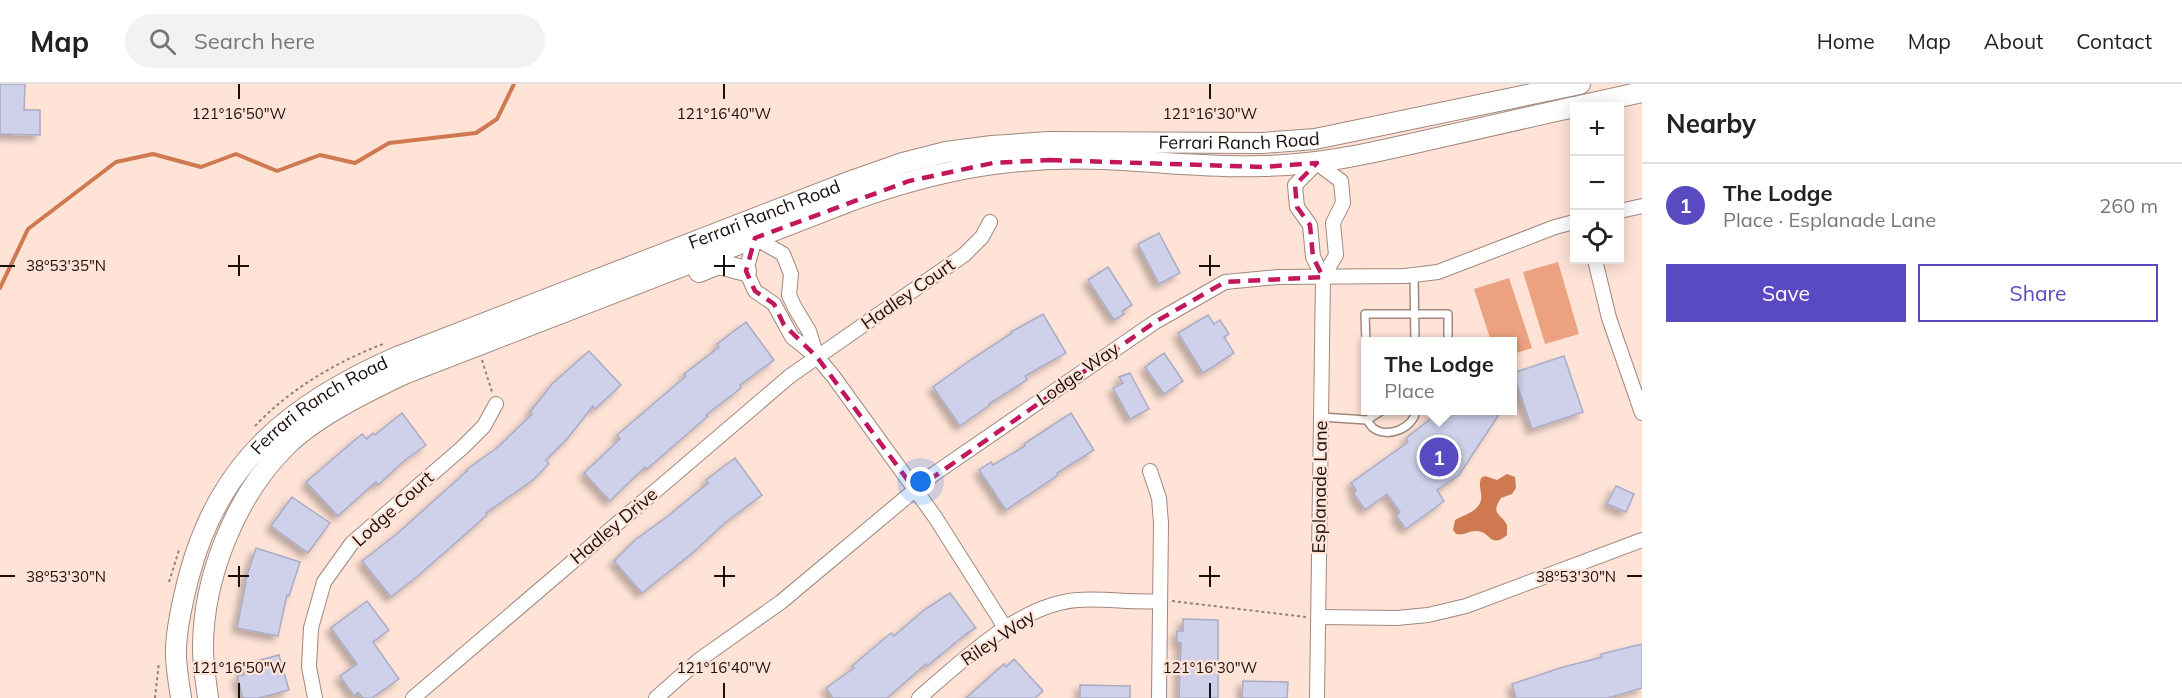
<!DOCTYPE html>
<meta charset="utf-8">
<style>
:root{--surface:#fff;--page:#f2f2f2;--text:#222;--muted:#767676;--line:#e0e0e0;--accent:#594ac2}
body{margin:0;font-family:Mulish,sans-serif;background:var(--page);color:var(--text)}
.controls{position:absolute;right:18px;top:18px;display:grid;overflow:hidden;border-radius:0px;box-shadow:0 3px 15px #0003}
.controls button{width:54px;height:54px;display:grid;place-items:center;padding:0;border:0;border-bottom:2px solid var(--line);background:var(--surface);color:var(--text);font:30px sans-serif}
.you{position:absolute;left:921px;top:398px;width:21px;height:21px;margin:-15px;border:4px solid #fff;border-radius:50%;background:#1a73e8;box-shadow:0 0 0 9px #1a73e833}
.badge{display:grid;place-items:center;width:39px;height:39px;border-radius:50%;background:var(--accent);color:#fff;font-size:20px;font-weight:700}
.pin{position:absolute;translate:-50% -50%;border:3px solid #fff;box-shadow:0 2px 6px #0006}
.popup{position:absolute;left:1361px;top:253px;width:156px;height:78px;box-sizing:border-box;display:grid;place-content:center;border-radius:0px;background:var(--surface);filter:drop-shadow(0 2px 4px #0005);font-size:20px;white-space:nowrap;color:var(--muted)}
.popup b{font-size:22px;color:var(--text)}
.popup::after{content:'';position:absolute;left:50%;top:100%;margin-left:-12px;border:12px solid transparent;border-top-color:var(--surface)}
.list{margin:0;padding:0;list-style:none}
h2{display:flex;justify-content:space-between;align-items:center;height:78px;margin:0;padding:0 24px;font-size:26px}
h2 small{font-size:20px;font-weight:400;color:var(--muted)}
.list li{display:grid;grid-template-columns:39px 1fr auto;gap:18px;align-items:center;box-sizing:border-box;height:84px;padding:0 24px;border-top:2px solid var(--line)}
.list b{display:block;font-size:22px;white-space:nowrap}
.list p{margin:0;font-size:20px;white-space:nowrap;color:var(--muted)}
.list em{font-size:20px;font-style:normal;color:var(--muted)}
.actions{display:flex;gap:12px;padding:18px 24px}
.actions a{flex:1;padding:14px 0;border:2px solid var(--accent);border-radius:0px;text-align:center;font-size:21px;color:var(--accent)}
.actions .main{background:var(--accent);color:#fff}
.icon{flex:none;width:33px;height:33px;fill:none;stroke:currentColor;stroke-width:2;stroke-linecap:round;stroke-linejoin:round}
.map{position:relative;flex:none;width:1642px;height:614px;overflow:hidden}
header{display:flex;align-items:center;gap:36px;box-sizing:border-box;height:84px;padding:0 30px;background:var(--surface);border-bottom:2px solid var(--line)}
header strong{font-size:28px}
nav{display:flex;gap:33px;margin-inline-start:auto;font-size:21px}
.search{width:420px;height:54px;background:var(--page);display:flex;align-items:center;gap:15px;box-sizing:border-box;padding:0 21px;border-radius:33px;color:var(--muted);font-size:22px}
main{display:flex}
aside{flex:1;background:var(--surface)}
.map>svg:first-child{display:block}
.green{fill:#eca281}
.water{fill:#ce7950}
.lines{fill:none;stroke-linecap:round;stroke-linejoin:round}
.stream{stroke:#ce7950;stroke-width:4}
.building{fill:#cfd1ea;stroke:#aaabc4;stroke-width:1.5;filter:url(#shadow)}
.lane-casing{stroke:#a1887d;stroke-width:10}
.street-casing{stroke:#a1887d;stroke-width:16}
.secondary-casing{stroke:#a1887d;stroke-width:22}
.path{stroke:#948078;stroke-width:2;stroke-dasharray:3 3;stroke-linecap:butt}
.lane{stroke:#fff;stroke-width:7}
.street{stroke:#fff;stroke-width:14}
.secondary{stroke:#fff;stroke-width:20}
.marked{fill:none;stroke:#c2185b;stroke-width:4.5;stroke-dasharray:12 8;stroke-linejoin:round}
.ticks{fill:none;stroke:#180f0b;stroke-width:2}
.labels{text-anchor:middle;stroke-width:4.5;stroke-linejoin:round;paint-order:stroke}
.street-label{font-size:18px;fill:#180f0b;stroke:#ffe3d7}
.ticks-label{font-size:15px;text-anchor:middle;fill:#180f0b;stroke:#ffe3d7;stroke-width:4.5;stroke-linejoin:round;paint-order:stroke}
</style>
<header>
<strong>Map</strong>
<div class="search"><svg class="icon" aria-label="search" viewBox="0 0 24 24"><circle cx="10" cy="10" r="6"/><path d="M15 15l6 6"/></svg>Search here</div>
<nav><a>Home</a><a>Map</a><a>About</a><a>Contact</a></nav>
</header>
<main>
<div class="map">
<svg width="1642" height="614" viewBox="0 0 1642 614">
<defs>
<filter id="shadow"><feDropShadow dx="-5" dy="5" stdDeviation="3" flood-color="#0004"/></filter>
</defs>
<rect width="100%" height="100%" fill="#ffe3d7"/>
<g class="green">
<path d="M1558,178l21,72 -34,10 -22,-72z"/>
<path d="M1509,194l23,70 -19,6 -1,-12 -21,-1 -17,-52z"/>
</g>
<path class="water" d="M1507,390l8,3 1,11 -4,6 -11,4c-11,17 0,15 6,27v10c-17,15 -17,-5 -31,-4 -8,0 -12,5 -20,3l-3,-4 2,-10c11,-6 29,-10 26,-27 -1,-7 -2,-8 0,-15l4,-2 12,4z"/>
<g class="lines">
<path class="stream" d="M0,204l28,-59 88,-67 37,-8 48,13 35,-13 41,17 43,-16 35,8 34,-20 87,-10 21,-14 17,-35"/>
</g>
<g class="building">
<path d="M0,0h25l-1,26h16v25l-40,-1z"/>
<path d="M1159,149l21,40 -21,11 -21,-40z"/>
<path d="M1108,183l24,38 -10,6 2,3 -10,6 -26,-40z"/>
<path d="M1043,230l23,39 -41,23 2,4 -38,24 1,1 -30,21 -27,-39 39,-28 40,-26 -1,-1z"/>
<path d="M1208,231l6,9 6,-4 9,14 -5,3 10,16 -31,20 -25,-40z"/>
<path d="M746,238l28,38 -34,25 1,3 -35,27 2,1 -61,53 -2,-2 -35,34 -26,-28 36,-34 -3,-4 69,-59 -2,-2 35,-27 -2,-3z"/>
<path d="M589,267l32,34 -26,24 -2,-3 -26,33 -21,21 3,4 -16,16 -47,33 1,2 -68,60 -28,22 -29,-36 36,-28 69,-62 -1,-1 32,-23 34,-33 -2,-2 22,-28z"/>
<path d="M1164,269l19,28 -19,13 -19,-27z"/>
<path d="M1564,272l19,56 -51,17 -19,-56z"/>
<path d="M1130,289l19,36 -19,10 -17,-31 10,-5 -4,-6z"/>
<path d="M1441,327h53l4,5 -39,59 -22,15 7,11 -38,28 -10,-13 4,-4 -13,-18 -22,16 -11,-16 2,-4 -5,-7 57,-41 -2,-4z"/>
<path d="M402,329l24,32 -21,15 -27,25 -2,-3 -38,34 -32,-34 56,-48 5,5 6,-6 2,2z"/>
<path d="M1071,329l23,37 -37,23 1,2 -52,35 -27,-40 12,-8 2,3 32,-19 -1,-2z"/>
<path d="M735,374l27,37 -36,27 -30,28 -54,43 -28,-32 21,-21 33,-24 40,-33 -2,-3z"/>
<path d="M1616,402l18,8 -8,18 -19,-8z"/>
<path d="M292,413l38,26 -22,30 -37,-27z"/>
<path d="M256,464l44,14 -11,34 -2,-1 -9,41 -41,-8 9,-46h-1z"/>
<path d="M950,509l26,35 -10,6 -39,32 -1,-2 -39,34h-54l-7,-10 28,-20 -2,-2 39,-33 3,3 30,-26z"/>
<path d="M367,517l22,29 -16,12 26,37 -27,19h-9l-5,-6 -4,4 -14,-20 17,-12 -26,-36z"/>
<path d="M1183,535l35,1v78h-39l2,-55 -4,-1v-11h6z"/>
<path d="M1642,560v44l-34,10h-92l-4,-14 48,-16 42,-11 -1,-3z"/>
<path d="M279,571l10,35 -30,8h-16l-6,-22 7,-1 -2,-10z"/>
<path d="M1014,575l29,32 -8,7h-69l38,-34 2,3z"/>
<path d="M1243,597l45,1 -1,16h-45z"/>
<path d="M1080,601l50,1v12h-50z"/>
</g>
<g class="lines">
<g class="lane-casing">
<g id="lane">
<path d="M1414,191l1,67"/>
<path d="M1366,258l-1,-28h83v28"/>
<path d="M1321,333l46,3 16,-10"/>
<path d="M1367,336c2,3 4,6 6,8 15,11 41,0 43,-18"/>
</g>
</g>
<g class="street-casing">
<g id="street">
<path d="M1620,127l22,-5"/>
<path d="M1595,176l14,58 33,95"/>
<path d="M817,273l-8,-26 -14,-23 -6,-13 2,-21 -8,-20 -28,-16 -9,33 9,20 19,13 18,33 25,20 16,19 102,141 71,112"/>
<path d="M1150,387l9,27 2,25 -2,175"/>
<path d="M1319,533l78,1 31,-3 38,-9 176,-66"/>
<path d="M315,614l-6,-31 2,-39 13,-46 28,-39 110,-95 22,-22 12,-22"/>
<path d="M413,614l377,-322 174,-121 18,-18 8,-15"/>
<path d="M656,614l43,-38 82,-58 153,-128 221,-152 70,-40 53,-5 127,-1 33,-4 117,-45 19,-5"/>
<path d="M919,614c43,-37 99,-93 158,-98 28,-2 55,3 83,1"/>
<path d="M1317,614l6,-421 -10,-20 -3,-32 -13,-18 -2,-22 22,-22 24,18 2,22 -10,20 3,32 -13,22"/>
</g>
</g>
<g class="secondary-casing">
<g id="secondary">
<path d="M1579,22l63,-14"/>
<path d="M699,188l20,-8 27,7"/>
<path id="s1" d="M181,614c-2,-16 -6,-34 -5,-50 1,-24 7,-49 13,-72 30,-115 103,-173 208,-219l449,-174 57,-20 43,-11 46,-6 57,-4 213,1 53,-4 265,-55"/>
<path d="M208,614c-2,-16 -5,-34 -5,-50 0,-71 33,-153 84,-203 30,-29 79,-53 117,-71l449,-174c84,-30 161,-45 250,-41 53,2 106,9 159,7 59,-1 109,-13 166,-26 49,-11 98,-22 146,-33"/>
</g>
</g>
<g class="path">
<path d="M482,276l10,32"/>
<path d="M255,342c35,-37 81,-64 128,-82"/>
<path d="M169,498l10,-32"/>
<path d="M1172,517l134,16"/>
<path d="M155,614l4,-36"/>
</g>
<use href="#lane" class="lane"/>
<use href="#street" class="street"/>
<use href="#secondary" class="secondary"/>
</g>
<path class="marked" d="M1050,76l212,7 55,-4 -22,22 2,22 13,18 3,32 10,20 -98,5 -70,40 -240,168 -98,-133 -33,-32 -10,-21 -19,-13 -9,-20 9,-33 154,-57 84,-18z"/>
<path class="ticks" d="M239,0v15M724,0v15M1210,0v15M239,171v21M724,171v21M1210,171v21M0,182h15M228,182h21M714,182h21M1199,182h21M239,482v21M724,482v21M1210,482v21M0,492h15M228,492h21M714,492h21M1199,492h21M1627,492h15M239,599v15M724,599v15M1210,599v15"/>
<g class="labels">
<g class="street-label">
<text dy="6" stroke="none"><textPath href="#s1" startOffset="1318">Ferrari Ranch Road</textPath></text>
<text dy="6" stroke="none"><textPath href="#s1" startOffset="832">Ferrari Ranch Road</textPath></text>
<text transform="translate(908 210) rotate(-35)" y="6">Hadley Court</text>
<text transform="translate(1078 290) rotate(-35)" y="6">Lodge Way</text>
<text dy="6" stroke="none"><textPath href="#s1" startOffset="346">Ferrari Ranch Road</textPath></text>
<text transform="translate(1320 403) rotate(-89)" y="6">Esplanade Lane</text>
<text transform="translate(393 425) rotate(-42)" y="6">Lodge Court</text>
<text transform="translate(614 442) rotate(-40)" y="6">Hadley Drive</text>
<text transform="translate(998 554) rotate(-34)" y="6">Riley Way</text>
</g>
</g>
<g class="ticks-label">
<text x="239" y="35">121°16'50"W</text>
<text x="724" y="35">121°16'40"W</text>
<text x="1210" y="35">121°16'30"W</text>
<text x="66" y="187">38°53'35"N</text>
<text x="66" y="498">38°53'30"N</text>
<text x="1576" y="498">38°53'30"N</text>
<text x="239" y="589">121°16'50"W</text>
<text x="724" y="589">121°16'40"W</text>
<text x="1210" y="589">121°16'30"W</text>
</g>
</svg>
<div class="controls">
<button>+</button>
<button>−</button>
<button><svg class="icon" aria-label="locate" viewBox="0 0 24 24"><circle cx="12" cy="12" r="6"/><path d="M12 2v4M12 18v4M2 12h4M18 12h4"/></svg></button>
</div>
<div class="you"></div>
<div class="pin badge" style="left:1439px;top:373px">1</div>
<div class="popup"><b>The Lodge</b>Place</div>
</div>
<aside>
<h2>Nearby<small></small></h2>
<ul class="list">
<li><span class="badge">1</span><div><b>The Lodge</b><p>Place · Esplanade Lane</p></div><em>260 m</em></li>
</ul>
<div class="actions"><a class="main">Save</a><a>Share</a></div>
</aside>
</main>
